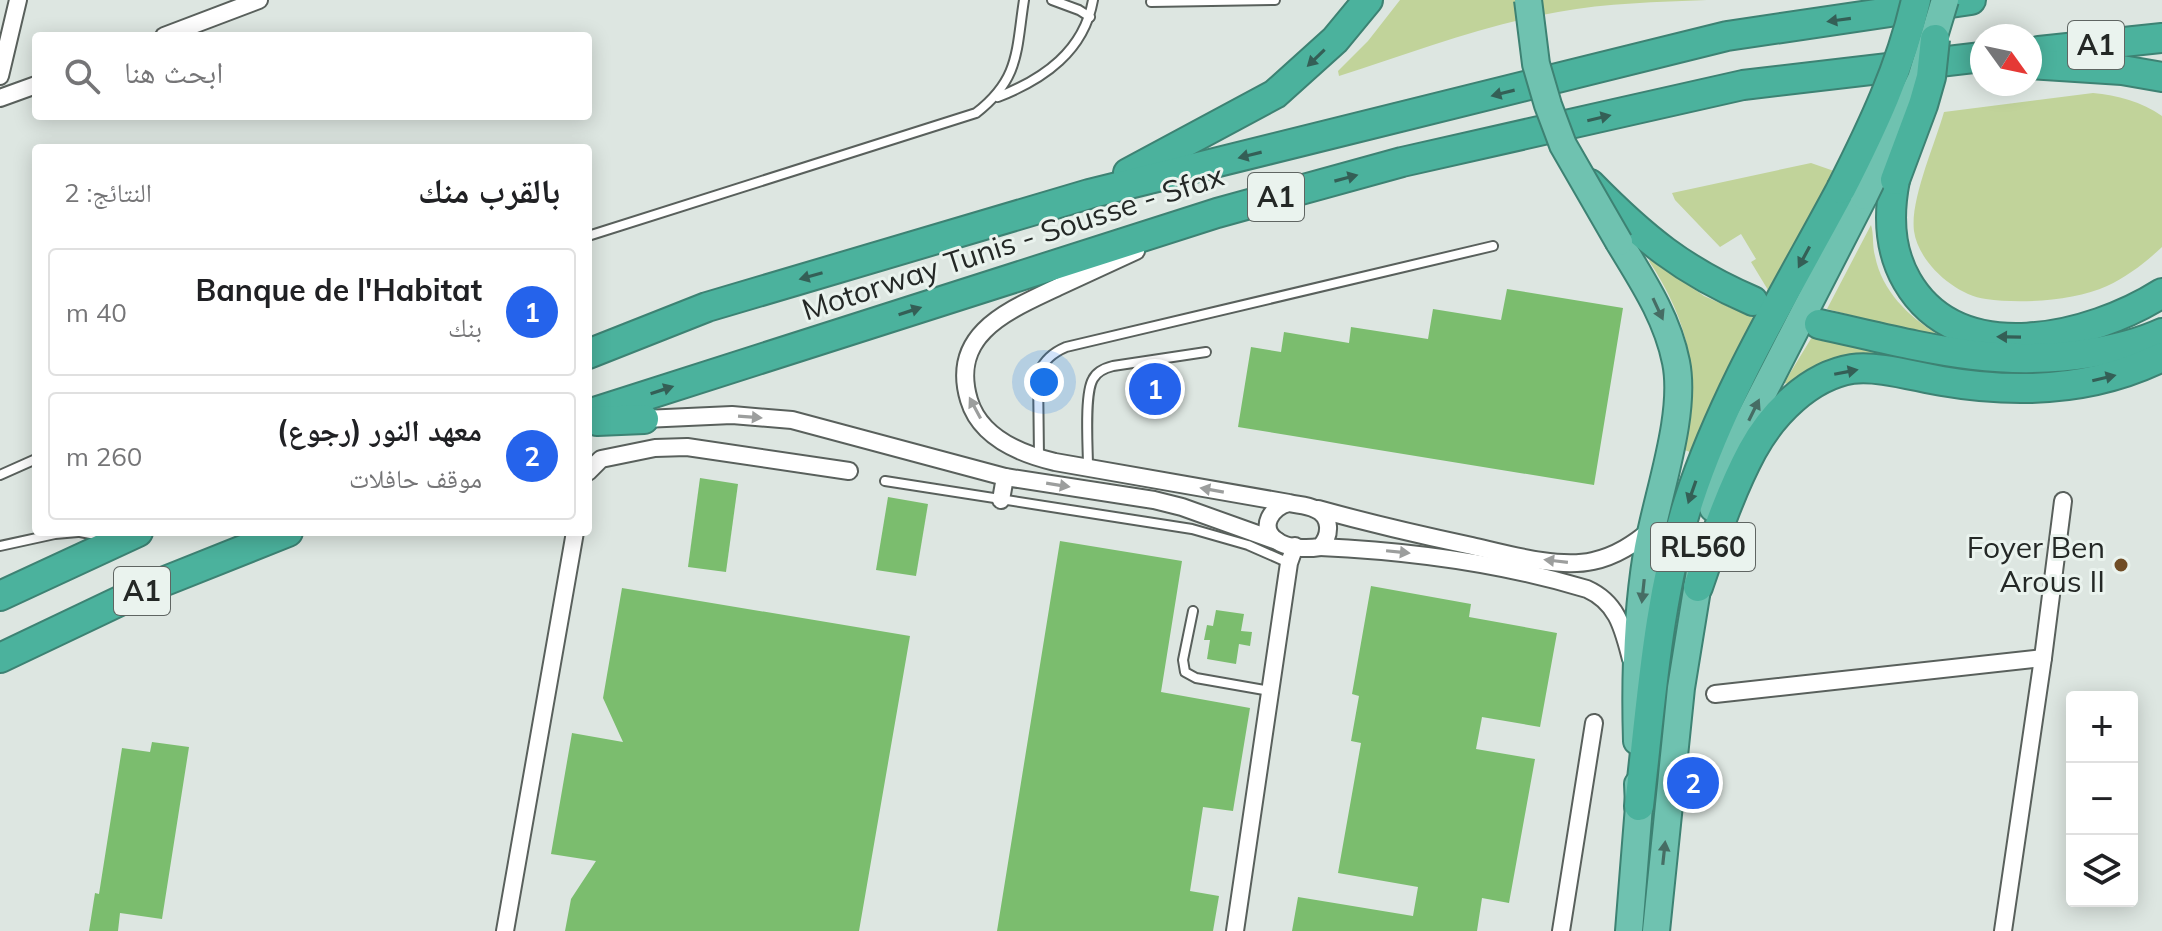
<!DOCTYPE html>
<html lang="ar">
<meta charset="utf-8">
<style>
:root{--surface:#fff;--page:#f6f6f6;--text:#202124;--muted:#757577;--line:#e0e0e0;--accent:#2563eb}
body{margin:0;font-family:Mulish,"Noto Naskh Arabic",sans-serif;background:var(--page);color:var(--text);direction:rtl}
.controls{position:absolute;right:24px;bottom:24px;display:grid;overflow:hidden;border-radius:8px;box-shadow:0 4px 20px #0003}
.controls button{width:72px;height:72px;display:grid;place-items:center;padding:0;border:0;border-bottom:2px solid var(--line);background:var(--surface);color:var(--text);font:40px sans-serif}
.compass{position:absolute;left:1970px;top:24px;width:72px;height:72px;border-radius:50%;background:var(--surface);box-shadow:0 4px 20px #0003;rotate:123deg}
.you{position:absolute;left:1044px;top:382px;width:28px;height:28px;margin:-20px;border:6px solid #fff;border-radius:50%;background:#1a73e8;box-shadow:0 0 0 12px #1a73e833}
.badge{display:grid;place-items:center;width:52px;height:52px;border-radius:50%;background:var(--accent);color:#fff;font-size:26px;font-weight:700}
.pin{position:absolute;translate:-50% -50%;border:4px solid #fff;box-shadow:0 2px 8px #0006}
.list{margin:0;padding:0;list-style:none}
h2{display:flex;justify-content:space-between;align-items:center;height:104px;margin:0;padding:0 32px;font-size:34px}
h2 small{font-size:26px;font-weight:400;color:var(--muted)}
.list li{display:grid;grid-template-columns:52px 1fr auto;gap:24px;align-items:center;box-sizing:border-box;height:128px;margin:0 16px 16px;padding:0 16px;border:2px solid var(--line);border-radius:8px}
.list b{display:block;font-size:30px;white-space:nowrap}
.list p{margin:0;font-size:26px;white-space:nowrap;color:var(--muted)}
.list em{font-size:26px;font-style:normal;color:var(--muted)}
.icon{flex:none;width:44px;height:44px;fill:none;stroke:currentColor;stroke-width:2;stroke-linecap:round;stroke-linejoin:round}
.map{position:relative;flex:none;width:2162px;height:931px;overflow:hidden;direction:ltr}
.search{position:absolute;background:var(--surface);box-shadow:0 4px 20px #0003;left:32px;top:32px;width:560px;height:88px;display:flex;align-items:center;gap:20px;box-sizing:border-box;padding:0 28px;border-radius:8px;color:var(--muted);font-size:30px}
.panel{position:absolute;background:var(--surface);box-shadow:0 4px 20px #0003;left:32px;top:144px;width:560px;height:392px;border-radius:8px;direction:rtl}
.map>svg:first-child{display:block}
.green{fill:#c1d39a}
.building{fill:#7bbd6e}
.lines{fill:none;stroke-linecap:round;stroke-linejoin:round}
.service-casing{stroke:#59605c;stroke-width:12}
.minor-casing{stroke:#59605c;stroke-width:20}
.trunk-casing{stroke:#3d8273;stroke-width:30}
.motorway-casing{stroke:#3d8273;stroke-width:32}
.service{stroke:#fff;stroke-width:8}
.minor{stroke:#fff;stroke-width:16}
.trunk{stroke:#6fc2b0;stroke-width:26}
.motorway{stroke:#4bb29d;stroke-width:28}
.trunk-bridge-casing{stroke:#3d8273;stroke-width:30;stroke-linecap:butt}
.motorway-bridge-casing{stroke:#3d8273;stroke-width:32;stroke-linecap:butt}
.trunk-bridge{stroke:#6fc2b0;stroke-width:26}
.motorway-bridge{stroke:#4bb29d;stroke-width:28}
.oneway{fill:#345f56}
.oneway2{fill:#466d64}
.oneway3{fill:#9c9e9d}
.poi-dot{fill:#704d26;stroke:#eaf3ee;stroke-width:3}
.labels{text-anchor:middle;stroke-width:6;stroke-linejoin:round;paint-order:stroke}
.shield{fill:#eaf3ee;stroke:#5f6562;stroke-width:2}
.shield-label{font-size:28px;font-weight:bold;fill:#242826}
.street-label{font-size:30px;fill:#242826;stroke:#eaf3ee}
.poi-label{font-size:30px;fill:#242826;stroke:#eaf3ee;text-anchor:end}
</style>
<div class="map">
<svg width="2162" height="931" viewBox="0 0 2162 931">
<rect width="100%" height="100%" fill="#dde6e1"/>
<g class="green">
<path d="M1400,0h307c-50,2 -100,3 -149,12 -74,13 -147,41 -219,64l-1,-5 30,-30z"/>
<path d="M2093,93c24,2 49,9 69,23v131c-16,15 -35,30 -55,39 -32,15 -87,18 -121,13 -31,-4 -68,-37 -72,-68 -4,-31 21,-87 30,-119z"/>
<path d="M1811,163l23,8 -66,119 -17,-28 5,-3 -15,-25 -21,13 -45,-47 -3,-7z"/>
<path d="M1871,225c3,9 1,20 4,31 7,35 33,60 62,78l-2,3 -108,-28z"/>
<path d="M1651,258l53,38 50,22 -64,134 -8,-3c23,-67 5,-131 -33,-188z"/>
<path d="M1812,337l89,21c-41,-1 -80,-1 -113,26l-4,-1z"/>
</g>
<g class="building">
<path d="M1507,289l116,19 -29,177 -356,-58 13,-80 30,5 3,-20 65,11 2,-16 77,12 5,-30 68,11z"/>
<path d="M700,478l38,6 -12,88 -38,-5z"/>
<path d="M888,497l40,7 -12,72 -40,-6z"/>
<path d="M1060,541l122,20 -21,131 89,16 -17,103 -30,-4 -13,84 29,5 -6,35h-216z"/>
<path d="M1371,586l100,18 -2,13 88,16 -17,94 -58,-10 -6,32 59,10 -26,144 -27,-5 -5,33h-185l6,-34 115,19 5,-29 -80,-14 23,-130 -10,-2 8,-45 -7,-2z"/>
<path d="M622,588l288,48 -51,295h-294l6,-32 25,-38 -45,-7 21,-121 51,9 -20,-44z"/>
<path d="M1216,610l28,4 -3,17 11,1 -2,14 -11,-2 -3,20 -29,-5 3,-19h-6l3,-15 6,1z"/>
<path d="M152,742l37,5 -27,172 -42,-6 -2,18h-29l6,-38 4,1 23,-146 28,4z"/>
</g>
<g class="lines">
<g class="service-casing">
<g id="service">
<path d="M1052,0l27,10 11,7"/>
<path d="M1151,2l124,-2"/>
<path d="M998,97c46,-18 86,-46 95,-97"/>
<path d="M588,236l388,-123c44,-34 40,-62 48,-113"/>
<path d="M1039,457l-1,-84c7,-13 14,-20 28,-26l427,-101"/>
<path d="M1088,467c0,-19 -4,-73 5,-88 4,-8 12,-11 20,-13l93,-14"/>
<path d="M0,475l36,-16"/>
<path d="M885,481l307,48 56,16 41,18"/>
<path d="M80,532l27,5"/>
<path d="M0,546l55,-12 23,-2"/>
<path d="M1193,611l-10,49 2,12 11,6 74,13"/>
</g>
</g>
<g class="minor-casing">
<g id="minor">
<path d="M164,36l95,-36"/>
<path d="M0,76l18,-76"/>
<path d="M0,98l36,-13"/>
<path d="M1136,251c-26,12 -52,24 -78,36 -48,23 -109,46 -89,113 11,37 52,54 86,62l234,41c8,2 18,2 26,6 17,7 16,27 5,38 -13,2 -33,2 -44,-7 -18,-12 -4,-34 13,-37"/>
<path d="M644,419l88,-4 60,5 213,57 149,23 28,7 95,34"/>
<path d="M588,472l13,-13 54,-11 32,-1 162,24"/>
<path d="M1001,500l4,-23"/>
<path d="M1318,509c51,14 102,26 154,37 35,8 86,23 121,15 23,-5 41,-17 59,-32"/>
<path d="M1320,547c89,4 181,16 267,42 31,14 36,40 44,70"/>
<path d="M1715,694l328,-36"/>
<path d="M505,931l70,-399"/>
<path d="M1235,931l54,-368 6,-17"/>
<path d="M1561,931l33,-208"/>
<path d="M2003,931l40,-273 20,-157"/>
</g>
</g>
<g class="trunk-casing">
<g id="trunk">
<path d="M1619,242c23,38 48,75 57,120 11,54 -20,136 -29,191 -10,62 -12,125 -10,188"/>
<path d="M1713,508l19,-55 132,-257"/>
<path d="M1629,931l10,-125 -1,-22"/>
<path d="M1656,931l25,-243 20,-123"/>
</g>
</g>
<g class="motorway-casing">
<g id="motorway">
<path d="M2039,51l123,-13"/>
<path d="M2030,64l92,6 40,7"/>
<path d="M1128,173l147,-79 60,-54 33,-40"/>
<path d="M1895,180c-7,35 -6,70 12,101 52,90 184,57 255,12"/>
<path d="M1590,184c53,54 93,87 163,117"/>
<path d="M1819,324c96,21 173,45 272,29 24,-4 49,-10 71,-20"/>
<path d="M588,354l119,-47 382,-113 638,-158 244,-36"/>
<path d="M588,414l629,-201 185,-51 341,-77 239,-28"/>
<path d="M597,421l47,-2"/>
<path d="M1698,587c16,-46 31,-93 54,-136 20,-37 57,-75 100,-82 25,-4 65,8 90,12 75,13 151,10 220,-24"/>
<path d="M0,596l138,-64"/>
<path d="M0,658l145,-69 143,-57"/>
<path d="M1639,806c12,-102 18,-207 50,-306 36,-110 98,-210 152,-311"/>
</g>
</g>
<use href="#service" class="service"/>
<use href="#minor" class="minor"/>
<use href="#trunk" class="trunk"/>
<use href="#motorway" class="motorway"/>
<g class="trunk-bridge-casing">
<g id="trunk-bridge">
<path d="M1528,0l8,64 12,41 15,40 56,97"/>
<path d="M1864,196l57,-117 24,-79"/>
</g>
</g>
<g class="motorway-bridge-casing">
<g id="motorway-bridge">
<path d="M1895,180l28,-75 8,-28 4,-38"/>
<path d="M1841,189c31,-61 60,-122 75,-189"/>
</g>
</g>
<use href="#trunk-bridge" class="trunk-bridge"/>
<use href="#motorway-bridge" class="motorway-bridge"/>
</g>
<defs><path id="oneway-solid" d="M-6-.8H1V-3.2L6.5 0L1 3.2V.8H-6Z" transform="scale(2)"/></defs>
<g class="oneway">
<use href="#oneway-solid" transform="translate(1839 20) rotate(172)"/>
<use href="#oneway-solid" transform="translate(1316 58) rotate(136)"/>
<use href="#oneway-solid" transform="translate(1503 93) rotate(166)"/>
<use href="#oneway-solid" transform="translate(1599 118) rotate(-13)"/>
<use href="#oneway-solid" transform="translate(1250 155) rotate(166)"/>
<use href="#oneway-solid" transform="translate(1346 178) rotate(-15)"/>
<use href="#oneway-solid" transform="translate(1804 257) rotate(118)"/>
<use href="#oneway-solid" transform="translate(811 276) rotate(164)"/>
<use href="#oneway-solid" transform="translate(910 311) rotate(-18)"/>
<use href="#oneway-solid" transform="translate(2009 337) rotate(-179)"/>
<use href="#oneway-solid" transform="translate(1846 372) rotate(-11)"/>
<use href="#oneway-solid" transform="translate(2104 378) rotate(-13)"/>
<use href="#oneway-solid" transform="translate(662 390) rotate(-18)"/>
<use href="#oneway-solid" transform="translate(1692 492) rotate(109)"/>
</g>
<g class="oneway2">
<use href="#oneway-solid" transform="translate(1658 309) rotate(65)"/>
<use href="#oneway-solid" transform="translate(1754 410) rotate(-64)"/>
<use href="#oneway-solid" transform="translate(1643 591) rotate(96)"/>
<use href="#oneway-solid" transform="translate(1664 853) rotate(-84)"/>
</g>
<g class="oneway3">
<use href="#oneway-solid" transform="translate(975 408) rotate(-118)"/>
<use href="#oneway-solid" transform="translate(750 417) rotate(4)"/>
<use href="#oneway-solid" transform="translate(1058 485) rotate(9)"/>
<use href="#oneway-solid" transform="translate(1212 490) rotate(-170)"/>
<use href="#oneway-solid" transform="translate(1398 552) rotate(6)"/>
<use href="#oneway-solid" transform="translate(1556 561) rotate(-173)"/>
</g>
<circle class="poi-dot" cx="2121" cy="565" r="8"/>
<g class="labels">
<g class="shield">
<rect x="2068" y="21" width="56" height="48" rx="6"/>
<rect x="1248" y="173" width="56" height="48" rx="6"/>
<rect x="1651" y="523" width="104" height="48" rx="6"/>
<rect x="114" y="567" width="56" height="48" rx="6"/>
</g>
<g class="shield-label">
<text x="2096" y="55">A1</text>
<text x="1276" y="207">A1</text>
<text x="1703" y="557">RL560</text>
<text x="142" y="601">A1</text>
</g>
<g class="street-label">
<text transform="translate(1013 243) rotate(-18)" y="10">Motorway Tunis - Sousse - Sfax</text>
</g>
<g class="poi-label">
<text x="2105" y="558">Foyer Ben<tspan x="2105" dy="34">Arous II</tspan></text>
</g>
</g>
</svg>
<div class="controls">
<button>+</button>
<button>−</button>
<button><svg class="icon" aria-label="layers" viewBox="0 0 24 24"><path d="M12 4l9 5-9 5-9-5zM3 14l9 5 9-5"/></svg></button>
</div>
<svg class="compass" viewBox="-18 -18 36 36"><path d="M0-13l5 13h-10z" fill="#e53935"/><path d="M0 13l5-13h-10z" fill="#757577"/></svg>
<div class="you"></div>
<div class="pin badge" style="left:1155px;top:389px">1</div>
<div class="pin badge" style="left:1693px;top:783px">2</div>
<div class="search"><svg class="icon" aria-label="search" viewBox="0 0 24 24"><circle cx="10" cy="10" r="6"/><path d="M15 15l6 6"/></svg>ابحث هنا</div>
<section class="panel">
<h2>بالقرب منك<small>النتائج: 2</small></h2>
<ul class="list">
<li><span class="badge">1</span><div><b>Banque de l'Habitat</b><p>بنك</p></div><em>40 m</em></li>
<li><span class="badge">2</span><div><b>معهد النور (رجوع)</b><p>موقف حافلات</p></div><em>260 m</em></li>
</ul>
</section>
</div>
